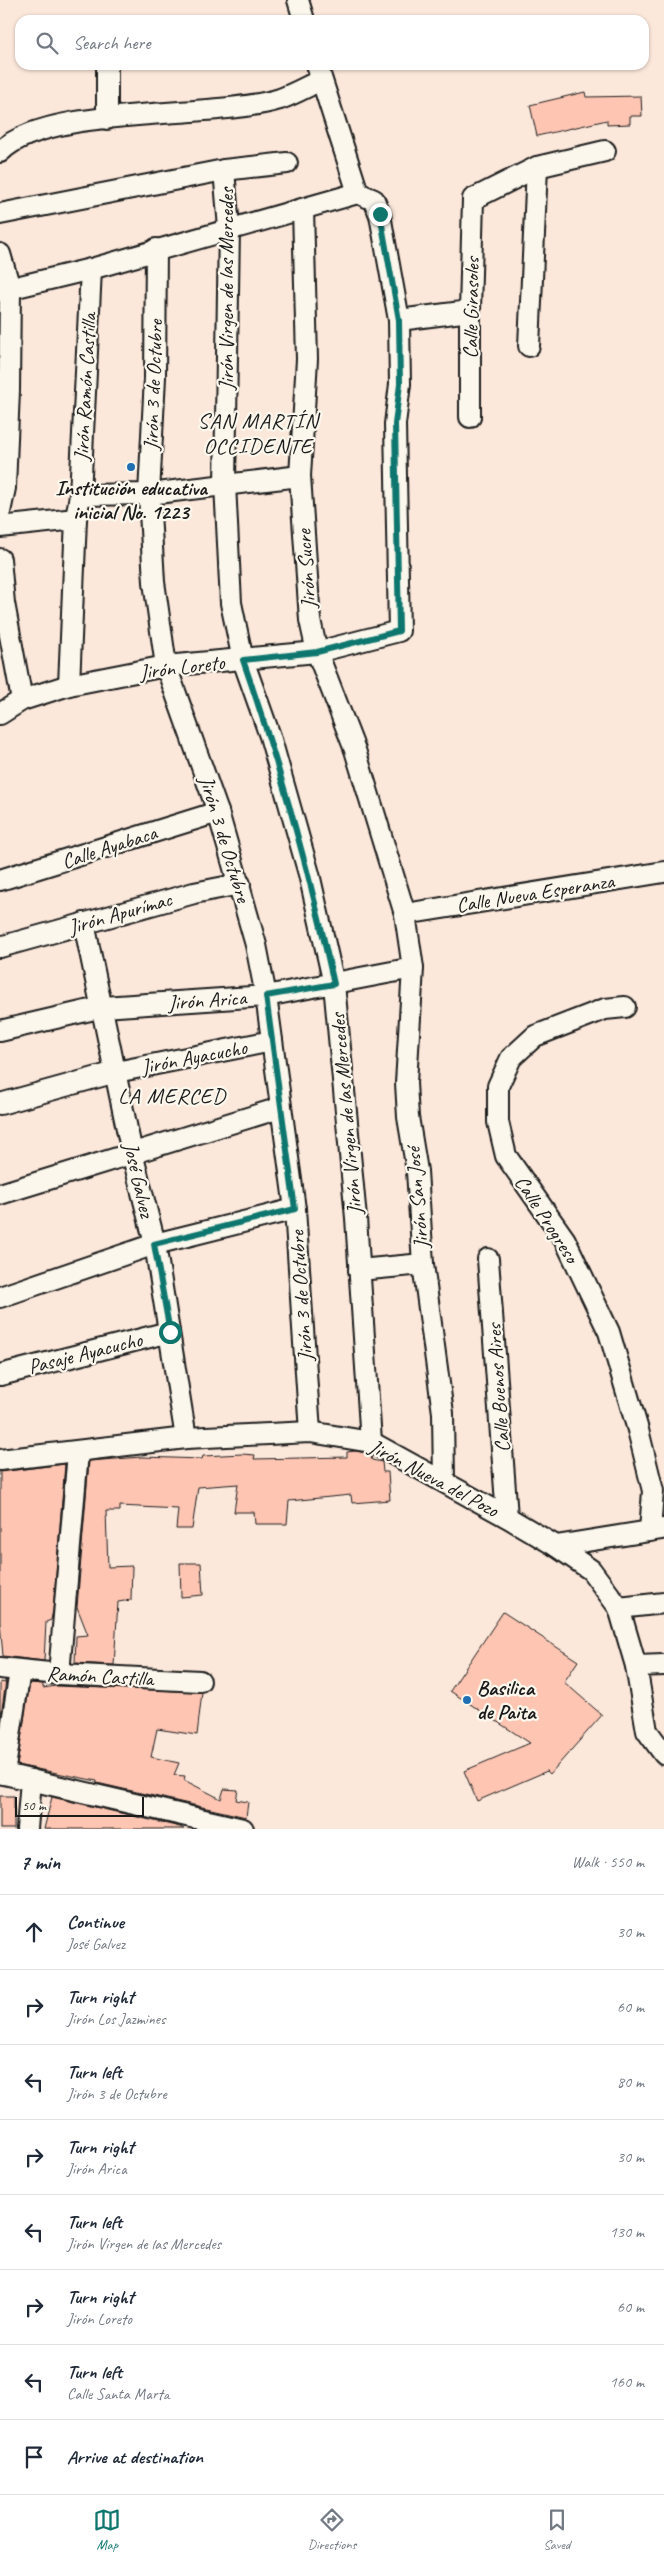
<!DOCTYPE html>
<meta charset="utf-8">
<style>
:root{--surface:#fff;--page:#f6f6f7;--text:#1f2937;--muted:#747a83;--line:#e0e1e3;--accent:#0f766e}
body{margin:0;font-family:Caveat,sans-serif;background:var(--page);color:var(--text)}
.scale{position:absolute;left:15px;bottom:12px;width:129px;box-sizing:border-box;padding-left:5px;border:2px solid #1c1c1c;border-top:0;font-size:14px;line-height:18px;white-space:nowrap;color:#1c1c1c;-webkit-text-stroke:4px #fbf7ec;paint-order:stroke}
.stop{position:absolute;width:15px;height:15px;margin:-11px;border:4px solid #0f766e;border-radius:50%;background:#fff}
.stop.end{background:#0f766e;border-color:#fff;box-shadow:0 1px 5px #0008}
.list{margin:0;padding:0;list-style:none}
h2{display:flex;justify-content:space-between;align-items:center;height:65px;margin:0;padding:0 20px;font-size:21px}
h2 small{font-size:16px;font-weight:400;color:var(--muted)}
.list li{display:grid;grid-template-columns:32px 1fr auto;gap:15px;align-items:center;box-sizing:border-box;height:75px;padding:0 20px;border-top:1px solid var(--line)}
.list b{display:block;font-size:19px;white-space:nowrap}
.list p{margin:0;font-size:16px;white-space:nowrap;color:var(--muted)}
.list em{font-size:16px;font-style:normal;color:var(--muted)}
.icon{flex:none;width:28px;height:28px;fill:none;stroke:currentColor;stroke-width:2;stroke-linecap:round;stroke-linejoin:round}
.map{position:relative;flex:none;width:664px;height:1829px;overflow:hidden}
.search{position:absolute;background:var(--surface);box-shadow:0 1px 4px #0004;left:15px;right:15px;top:15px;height:55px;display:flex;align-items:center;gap:12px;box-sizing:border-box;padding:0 18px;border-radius:15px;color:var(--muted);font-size:19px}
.sheet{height:665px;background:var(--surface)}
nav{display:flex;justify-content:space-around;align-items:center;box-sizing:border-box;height:70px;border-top:1px solid var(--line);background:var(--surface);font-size:14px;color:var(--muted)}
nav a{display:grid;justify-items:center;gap:2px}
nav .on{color:var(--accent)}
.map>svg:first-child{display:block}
.building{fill:#fec5b3;stroke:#1c1c1c}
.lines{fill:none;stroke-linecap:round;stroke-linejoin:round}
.minor-casing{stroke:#1c1c1c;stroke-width:24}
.minor{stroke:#fbf7ec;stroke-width:20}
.route{stroke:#0f766e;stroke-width:6}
.poi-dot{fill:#1f6fb2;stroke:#fbf7ec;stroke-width:2}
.labels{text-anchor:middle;stroke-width:4.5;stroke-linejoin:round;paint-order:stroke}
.street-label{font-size:21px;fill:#1c1c1c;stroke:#fbf7ec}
.poi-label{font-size:21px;font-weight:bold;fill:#1c1c1c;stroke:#fbf7ec}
.neighbourhood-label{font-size:22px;letter-spacing:1px;fill:#1c1c1c;stroke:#fbf7ec}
</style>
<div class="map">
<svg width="664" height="1829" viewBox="0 0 664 1829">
<rect width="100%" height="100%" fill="#fce8db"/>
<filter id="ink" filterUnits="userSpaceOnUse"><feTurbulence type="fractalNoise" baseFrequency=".02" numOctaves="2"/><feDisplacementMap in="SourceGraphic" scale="10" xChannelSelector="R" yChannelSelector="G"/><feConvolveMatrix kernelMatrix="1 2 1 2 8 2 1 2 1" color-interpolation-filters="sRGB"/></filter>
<g filter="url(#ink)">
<g class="building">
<path d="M585,92l1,5 55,-1 1,20h-12v8l-23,1v-5l-70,16 -7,-31z"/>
<path d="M355,1451l12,2 4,3 1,4 10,2 1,10h5l2,28 -38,3 -1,-8 -62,6 -2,23h-32l-1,-12h-20l4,-28 -40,3 -6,42h-16l2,-20 -58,-3v5h-14l2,56 24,-1 -1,34 -13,2 -4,63 -39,-2 1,-27 12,-1 -11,-28 12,-146 53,-4 60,2 1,-3 39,-2 13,1 -1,4 93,-2v-5z"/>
<path d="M65,1464l-12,146 -2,10 -5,2 -2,39 -41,-5 -3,-34v-150z"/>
<path d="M180,1563h21l2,32 -22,2z"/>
<path d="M503,1612l75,49 -14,21 38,33 -52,59 -3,-3 -70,30 -13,-30 66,-28 -80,-52z"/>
<path d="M5,1680l1,1 -6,41v-40l5,1z"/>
<path d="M30,1683l13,1v4l13,-2 146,6 -5,43 -40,-6 -6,28 28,6 -5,12 11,1 -1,4 37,19 3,-10 14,1 -2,10 12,2 -2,15 -149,-34v-2l-80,-16z"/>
<rect x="0" y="1796" width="14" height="33"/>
<path d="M52,1797l128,30 4,2h-140z"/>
</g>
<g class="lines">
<g class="minor-casing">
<g id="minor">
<path d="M298,0l6,20"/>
<path d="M107,65v54"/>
<path d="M317,65l41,128"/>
<path d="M0,152c47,-48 211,-32 280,-53 14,-5 28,-13 41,-19"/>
<path d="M224,170l5,58 -4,256 6,119 12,57 27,76 39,138 25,110 22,234 15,224"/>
<path d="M303,209l4,150 -7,117 10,144 7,32 38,98 50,164 8,54 -7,115 2,34 9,54 6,93 20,149 1,69"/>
<path d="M0,214l224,-44 63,-7"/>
<path d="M156,249l-1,128 -6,117 5,88 12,84 52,146 38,133 10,51 29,213 15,223"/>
<path d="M0,254l10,34 -1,102 -4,98 -5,24"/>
<path d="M0,291l91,-22 267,-76"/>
<path d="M399,320l71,-9"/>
<path d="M529,346l8,-179"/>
<path d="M470,417v-106l3,-112 64,-32 68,-16"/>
<path d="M80,495l69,-1 151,-18"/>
<path d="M0,527l76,-8"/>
<path d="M0,559l4,44 18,97"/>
<path d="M69,685l7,-166 4,-24 11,-226"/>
<path d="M0,714l22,-14 47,-15 97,-19 151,-14 82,-21 -4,-207 5,-40 -1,-64 -19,-105 -6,-15 -16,-7"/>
<path d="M0,880l218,-68"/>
<path d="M405,914l259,-42"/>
<path d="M84,923l48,230 23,91 31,194"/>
<path d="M0,947l194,-54 46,-9"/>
<path d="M625,1007l-20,2 -70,27 -24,22 -13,28v36l8,34 59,84 44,92 29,98 15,61 -3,40"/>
<path d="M0,1031l103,-24 163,-11 147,-28"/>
<path d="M0,1104l116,-32 156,-31"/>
<path d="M0,1194l280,-86"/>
<path d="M488,1259l19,258"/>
<path d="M359,1270l64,-6"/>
<path d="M0,1297l155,-53 140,-35"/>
<path d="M0,1375l169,-43"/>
<path d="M0,1460l186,-22 124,-6 61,10 136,75 49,29 35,24 28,38 17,58 11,65 17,23"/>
<path d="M556,1546l106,-17"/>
<path d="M619,1608l45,-5"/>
<path d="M636,1666l28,-1"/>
<path d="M0,1668l59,6 141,7"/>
<path d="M59,1674l19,-222"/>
<path d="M0,1773l243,56"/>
<path d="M4,1774l16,-103"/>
<path d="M27,1829l4,-49"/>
</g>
</g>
<use href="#minor" class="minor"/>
</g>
</g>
<g class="lines" filter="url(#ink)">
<path class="route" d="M170,1332l-16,-88 141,-35 -29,-213 68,-12c-24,-110 -54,-218 -91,-324l74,-8 82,-21 -4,-207 5,-40 -1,-64 -19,-106"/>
</g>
<g class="poi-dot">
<circle cx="131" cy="467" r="5"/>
<circle cx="467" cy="1700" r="5"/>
</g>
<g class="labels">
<g class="street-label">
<text transform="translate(226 289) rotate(-90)" y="7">Jirón Virgen de las Mercedes</text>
<text transform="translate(471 308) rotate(-89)" y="7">Calle Girasoles</text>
<text transform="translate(153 385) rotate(-88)" y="7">Jirón 3 de Octubre</text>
<text transform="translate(85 387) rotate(-87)" y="7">Jirón Ramón Castilla</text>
<text transform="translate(306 569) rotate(-94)" y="7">Jirón Sucre</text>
<text transform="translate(182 667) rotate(-7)" y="7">Jirón Loreto</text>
<text transform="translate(225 839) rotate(73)" y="7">Jirón 3 de Octubre</text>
<text transform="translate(109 847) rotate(-18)" y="7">Calle Ayabaca</text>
<text transform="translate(535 893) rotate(-9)" y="7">Calle Nueva Esperanza</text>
<text transform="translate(120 913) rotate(-16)" y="7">Jirón Apurímac</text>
<text transform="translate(207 1000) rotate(-4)" y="7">Jirón Arica</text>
<text transform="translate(194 1057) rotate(-11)" y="7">Jirón Ayacucho</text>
<text transform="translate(346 1114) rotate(-95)" y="7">Jirón Virgen de las Mercedes</text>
<text transform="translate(139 1180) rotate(77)" y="7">José Galvez</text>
<text transform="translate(417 1198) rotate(-95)" y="7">Jirón San José</text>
<text transform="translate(547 1219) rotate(57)" y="7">Calle Progreso</text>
<text transform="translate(301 1296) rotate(-94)" y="7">Jirón 3 de Octubre</text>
<text transform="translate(85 1353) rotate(-14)" y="7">Pasaje Ayacucho</text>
<text transform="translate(498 1388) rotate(-94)" y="7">Calle Buenos Aires</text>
<text transform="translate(434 1478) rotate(28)" y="7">Jirón Nueva del Pozo</text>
<text transform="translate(100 1676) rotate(3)" y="7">Ramón Castilla</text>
</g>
<g class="poi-label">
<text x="131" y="495">Institución educativa<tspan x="131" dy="24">inicial No. 1223</tspan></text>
<text x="477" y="1695" text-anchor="start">Basilica<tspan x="477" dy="24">de Paita</tspan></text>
</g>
<g class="neighbourhood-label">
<text x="258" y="428">SAN MARTÍN<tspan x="258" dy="25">OCCIDENTE</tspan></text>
<text x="172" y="1103">LA MERCED</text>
</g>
</g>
</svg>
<div class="scale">50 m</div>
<div class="stop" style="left:170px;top:1332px"></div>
<div class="stop end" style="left:380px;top:214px"></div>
<div class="search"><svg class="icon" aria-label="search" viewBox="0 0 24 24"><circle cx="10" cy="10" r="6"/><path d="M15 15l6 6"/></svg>Search here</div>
</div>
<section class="sheet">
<h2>7 min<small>Walk · 550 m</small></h2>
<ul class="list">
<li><svg class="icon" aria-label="ahead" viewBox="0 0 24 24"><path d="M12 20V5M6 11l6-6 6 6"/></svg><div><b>Continue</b><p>José Galvez</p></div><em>30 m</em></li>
<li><svg class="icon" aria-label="right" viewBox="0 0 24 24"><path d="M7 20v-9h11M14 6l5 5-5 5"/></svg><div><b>Turn right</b><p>Jirón Los Jazmines</p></div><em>60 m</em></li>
<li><svg class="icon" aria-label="left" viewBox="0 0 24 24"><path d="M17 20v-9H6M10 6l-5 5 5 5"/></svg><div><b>Turn left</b><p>Jirón 3 de Octubre</p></div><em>80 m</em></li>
<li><svg class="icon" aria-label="right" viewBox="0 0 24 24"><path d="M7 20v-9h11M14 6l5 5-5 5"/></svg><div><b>Turn right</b><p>Jirón Arica</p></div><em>30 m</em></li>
<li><svg class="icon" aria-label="left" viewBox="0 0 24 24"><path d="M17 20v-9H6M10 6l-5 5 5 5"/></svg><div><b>Turn left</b><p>Jirón Virgen de las Mercedes</p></div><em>130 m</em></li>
<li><svg class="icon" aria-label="right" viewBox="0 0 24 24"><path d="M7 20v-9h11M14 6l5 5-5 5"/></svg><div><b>Turn right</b><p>Jirón Loreto</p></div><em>60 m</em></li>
<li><svg class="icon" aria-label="left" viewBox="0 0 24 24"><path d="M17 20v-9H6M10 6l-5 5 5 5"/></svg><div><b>Turn left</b><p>Calle Santa Marta</p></div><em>160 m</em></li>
<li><svg class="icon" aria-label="arrive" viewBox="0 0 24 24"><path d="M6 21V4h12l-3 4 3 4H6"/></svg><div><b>Arrive at destination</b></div></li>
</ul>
</section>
<nav>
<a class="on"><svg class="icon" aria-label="map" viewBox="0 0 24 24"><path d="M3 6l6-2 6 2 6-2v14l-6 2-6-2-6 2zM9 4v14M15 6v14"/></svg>Map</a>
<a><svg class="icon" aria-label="directions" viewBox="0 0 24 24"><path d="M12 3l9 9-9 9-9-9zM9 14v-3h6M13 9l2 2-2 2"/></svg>Directions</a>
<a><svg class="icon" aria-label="saved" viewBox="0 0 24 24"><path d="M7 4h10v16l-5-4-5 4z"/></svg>Saved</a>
</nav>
